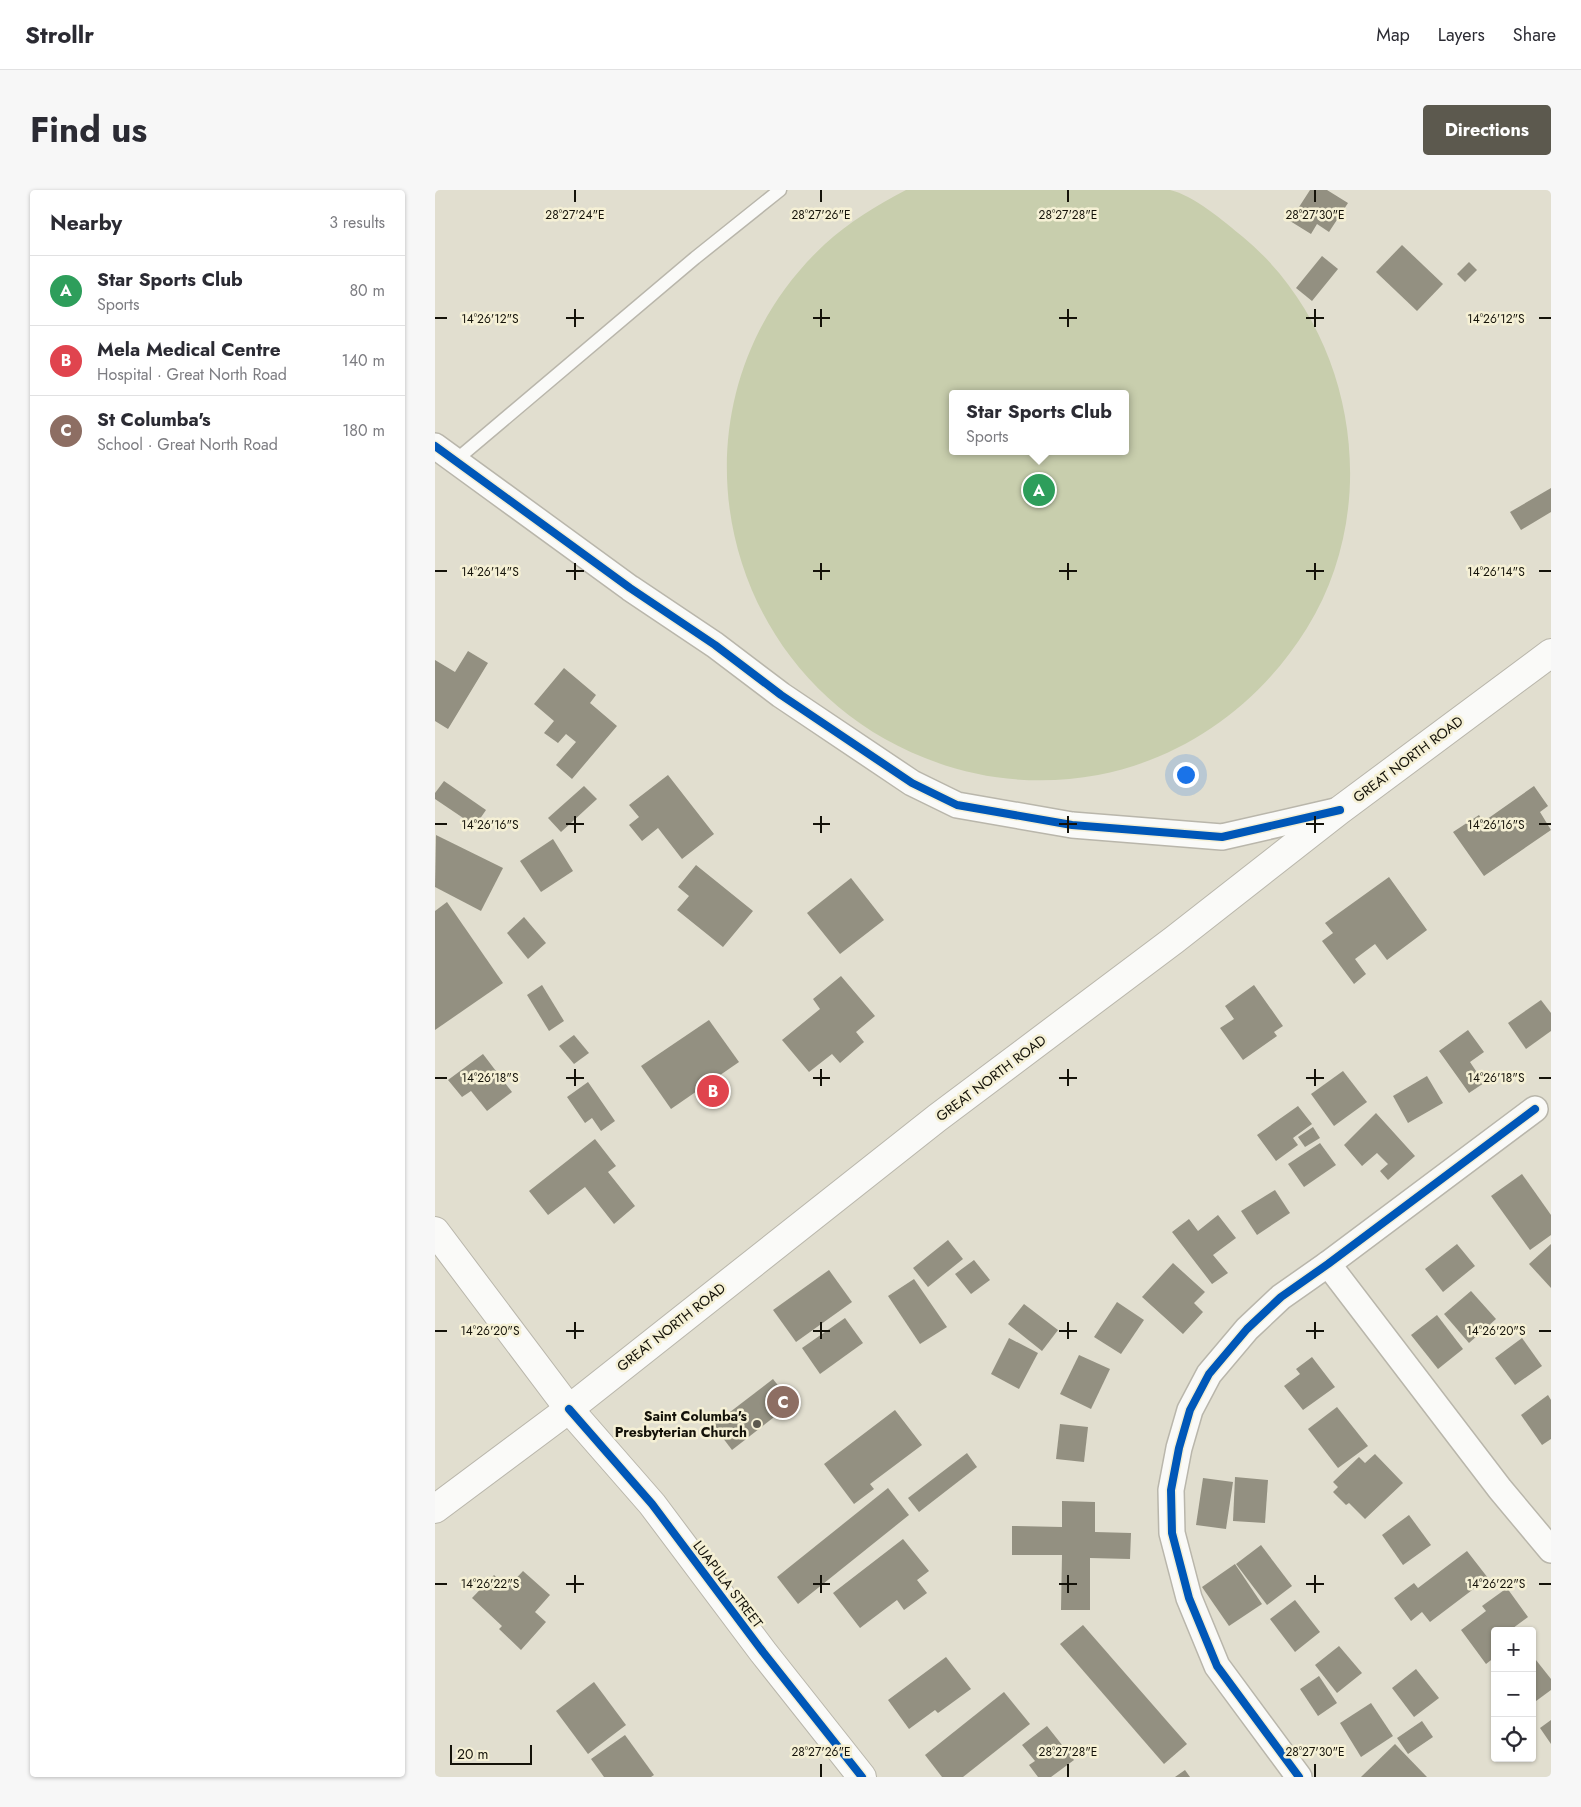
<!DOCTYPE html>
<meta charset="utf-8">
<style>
:root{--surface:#fff;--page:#f7f7f7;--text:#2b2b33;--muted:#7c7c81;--line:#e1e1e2;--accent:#5c594e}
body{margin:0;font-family:Jost,sans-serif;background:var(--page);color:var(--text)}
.controls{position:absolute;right:15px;bottom:15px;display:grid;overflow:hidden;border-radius:5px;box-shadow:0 1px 4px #0004}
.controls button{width:45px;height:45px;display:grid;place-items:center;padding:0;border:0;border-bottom:1px solid var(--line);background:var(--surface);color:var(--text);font:25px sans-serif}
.scale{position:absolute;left:15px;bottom:12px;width:82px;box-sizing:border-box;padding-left:5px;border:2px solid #141209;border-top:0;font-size:14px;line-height:18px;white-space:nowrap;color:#141209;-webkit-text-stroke:4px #f5f0d5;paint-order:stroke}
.you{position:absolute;left:750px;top:584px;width:18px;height:18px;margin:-12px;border:4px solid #fff;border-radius:50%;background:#1a73e8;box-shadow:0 0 0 8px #1a73e833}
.badge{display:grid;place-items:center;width:32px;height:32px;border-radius:50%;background:var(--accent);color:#fff;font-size:16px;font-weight:700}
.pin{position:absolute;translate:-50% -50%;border:2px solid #fff;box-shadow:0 1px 5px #0006}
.popup{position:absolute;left:514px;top:200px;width:180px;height:65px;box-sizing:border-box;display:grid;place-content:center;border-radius:5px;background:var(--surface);filter:drop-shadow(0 1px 4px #0005);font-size:16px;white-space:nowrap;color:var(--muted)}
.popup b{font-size:19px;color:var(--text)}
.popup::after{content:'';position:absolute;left:50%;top:100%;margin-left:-10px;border:10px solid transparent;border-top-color:var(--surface)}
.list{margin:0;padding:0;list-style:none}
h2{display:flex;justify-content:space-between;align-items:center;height:65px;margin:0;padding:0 20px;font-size:21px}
h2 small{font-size:16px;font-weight:400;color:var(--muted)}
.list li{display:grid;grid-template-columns:32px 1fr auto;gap:15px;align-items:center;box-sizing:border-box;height:70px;padding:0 20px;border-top:1px solid var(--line)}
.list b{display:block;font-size:19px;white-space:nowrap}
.list p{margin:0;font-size:16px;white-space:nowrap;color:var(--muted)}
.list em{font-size:16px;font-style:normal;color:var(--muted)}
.icon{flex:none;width:28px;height:28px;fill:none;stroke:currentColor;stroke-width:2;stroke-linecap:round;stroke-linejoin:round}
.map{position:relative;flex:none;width:1116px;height:1587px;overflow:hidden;border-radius:5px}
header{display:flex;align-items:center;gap:30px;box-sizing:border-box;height:70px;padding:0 25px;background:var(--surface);border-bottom:1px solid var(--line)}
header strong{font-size:24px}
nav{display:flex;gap:28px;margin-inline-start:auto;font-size:18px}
.intro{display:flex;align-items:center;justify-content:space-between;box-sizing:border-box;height:120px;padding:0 30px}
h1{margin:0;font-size:35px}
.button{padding:12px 22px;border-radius:5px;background:var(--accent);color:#fff;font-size:18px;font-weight:700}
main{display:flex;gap:30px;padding:0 30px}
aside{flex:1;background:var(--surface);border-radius:5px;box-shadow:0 1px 4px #0004}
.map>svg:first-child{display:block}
.green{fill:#c8cead;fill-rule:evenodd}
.building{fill:#939081}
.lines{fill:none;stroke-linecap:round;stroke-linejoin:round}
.service-casing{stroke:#b9b6ab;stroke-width:15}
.minor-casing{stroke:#b9b6ab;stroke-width:28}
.tertiary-casing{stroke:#b9b6ab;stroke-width:30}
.secondary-casing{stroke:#b9b6ab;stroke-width:30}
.trunk-casing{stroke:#b9b6ab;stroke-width:30}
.service{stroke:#fafaf8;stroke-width:12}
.minor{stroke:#fafaf8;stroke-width:25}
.tertiary{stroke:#fafaf8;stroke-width:28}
.secondary{stroke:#fafaf8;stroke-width:28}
.trunk{stroke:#fafaf8;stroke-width:28}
.cycleway-casing{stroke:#f5f0d5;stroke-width:11}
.cycleway{stroke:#0057b8;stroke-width:8}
.ticks{fill:none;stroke:#141209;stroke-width:2}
.poi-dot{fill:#5c594e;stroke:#f5f0d5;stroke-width:2}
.labels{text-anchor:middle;stroke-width:5;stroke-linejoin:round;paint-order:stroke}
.street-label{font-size:14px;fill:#141209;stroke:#f5f0d5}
.poi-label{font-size:14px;font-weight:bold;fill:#141209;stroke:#f5f0d5;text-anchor:end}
.ticks-label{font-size:12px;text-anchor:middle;fill:#141209;stroke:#f5f0d5;stroke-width:5;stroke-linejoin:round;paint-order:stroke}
</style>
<header>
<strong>Strollr</strong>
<nav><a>Map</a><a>Layers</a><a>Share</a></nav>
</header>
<div class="intro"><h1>Find us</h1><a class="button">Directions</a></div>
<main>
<aside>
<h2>Nearby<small>3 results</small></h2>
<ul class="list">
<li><span class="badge" style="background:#2e9e5b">A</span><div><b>Star Sports Club</b><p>Sports</p></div><em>80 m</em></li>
<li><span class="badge" style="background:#e0444e">B</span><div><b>Mela Medical Centre</b><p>Hospital · Great North Road</p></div><em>140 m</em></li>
<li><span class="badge" style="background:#8d6e63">C</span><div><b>St Columba's</b><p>School · Great North Road</p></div><em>180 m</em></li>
</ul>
</aside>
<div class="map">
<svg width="1116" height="1587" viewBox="0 0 1116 1587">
<rect width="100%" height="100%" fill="#e1decf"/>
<path class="green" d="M471,0c62,0 124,0 186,0 20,0 60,0 78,0 23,5 55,32 73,47 112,93 141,267 64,391 -47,76 -121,130 -209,147 -58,11 -119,5 -173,-17 -211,-83 -268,-358 -100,-514 24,-22 52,-39 81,-54zM518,204h172v57h-172z"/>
<g class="building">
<path d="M875,0h17l21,13 -19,29 -12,-8 -6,10 -21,-13z"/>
<path d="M967,55l41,39 -26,27 -41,-39z"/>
<path d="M887,66l16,13 -26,32 -16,-13z"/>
<path d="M1034,72l8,8 -12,12 -8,-8z"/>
<path d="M1116,298v24l-30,18 -11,-18z"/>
<path d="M33,461l20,12 -40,66 -13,-8v-61l20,12z"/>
<path d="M129,478l32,27 -6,8 27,23 -45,53 -16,-14 20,-23 -10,-8 -8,9 -14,-10 10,-12 -20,-17z"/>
<path d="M233,585l46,59 -32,25 -24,-31 -16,13 -13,-16 10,-8 -10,-12z"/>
<path d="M9,591l42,29 -11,16 -40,-27v-6z"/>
<path d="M149,596l13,13 -36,33 -13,-14z"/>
<path d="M1099,596l14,20 -8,6 11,18 -67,46 -31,-44 26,-17 4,7z"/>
<path d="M1,645l67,33 -22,43 -46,-24z"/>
<path d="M118,649l20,32 -32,21 -21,-31z"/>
<path d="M261,675l57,46 -30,36 -46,-37 12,-14 -11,-9z"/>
<path d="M954,687l38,53 -40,30 -12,-16 -20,15 11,15 -12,10 -32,-43 11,-8 -8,-10z"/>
<path d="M416,688l33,42 -44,34 -33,-41z"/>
<path d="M12,712l56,81 -68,47v-119z"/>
<path d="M89,727l22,26 -18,16 -21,-26z"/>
<path d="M406,786l34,40 -19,16 8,10 -24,21 -8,-9 -23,18 -27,-32 38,-31 -7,-10z"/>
<path d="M107,795l22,36 -15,10 -22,-36z"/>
<path d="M819,795l29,41 -9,6 3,4 -34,24 -23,-32 14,-9 -9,-13z"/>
<path d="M1106,810l10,13v18l-25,18 -18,-26z"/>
<path d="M274,830l30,42 -68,47 -30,-43z"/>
<path d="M1033,840l16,22 -14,10 14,21 -15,10 -30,-42z"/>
<path d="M139,845l15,18 -15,11 -15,-18z"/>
<path d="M48,864l29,38 -25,19 -16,-20 -9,6 -14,-17z"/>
<path d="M908,881l24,31 -33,24 -23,-32z"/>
<path d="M992,886l16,27 -35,20 -15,-27z"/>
<path d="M153,892l27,39 -14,10 -9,-13 -7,5 -18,-26z"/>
<path d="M863,916l14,18 -19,14 5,7 -22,16 -19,-26z"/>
<path d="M941,923l39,43 -27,24 -8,-9 8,-7 -11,-11 -15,13 -18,-21z"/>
<path d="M878,937l7,11 -15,9 -7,-10z"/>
<path d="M160,949l21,27 -8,6 27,34 -21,18 -29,-37 -37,28 -19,-24z"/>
<path d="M885,953l16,22 -32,22 -16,-23z"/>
<path d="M1087,984l29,41v20l-21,15 -39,-54z"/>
<path d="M840,1000l15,23 -33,22 -16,-24z"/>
<path d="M783,1025l18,23 -23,17 15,18 -16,11 -40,-52 17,-13 9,12z"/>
<path d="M513,1050l15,19 -35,28 -15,-19z"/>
<path d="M1022,1054l18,22 -32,26 -18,-23z"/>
<path d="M1116,1054v44l-22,-24z"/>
<path d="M539,1070l16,20 -19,14 -16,-20z"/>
<path d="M738,1073l32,29 -11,11 9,9 -20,22 -41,-37z"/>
<path d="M394,1080l23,32 -56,40 -23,-32z"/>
<path d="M479,1089l33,48 -27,17 -32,-48z"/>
<path d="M1036,1101l25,28 -27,24 -25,-29z"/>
<path d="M682,1112l27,18 -23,34 -27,-17z"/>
<path d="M589,1114l34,26 -16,21 -34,-27z"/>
<path d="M1002,1125l26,34 -25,20 -27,-34z"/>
<path d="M410,1128l18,25 -43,31 -18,-26z"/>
<path d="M574,1148l29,15 -19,36 -28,-15z"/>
<path d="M1087,1148l20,28 -27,19 -20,-27z"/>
<path d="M644,1165l31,14 -19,40 -31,-15z"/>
<path d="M877,1167l23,30 -32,23 -19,-24 16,-12 -4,-5z"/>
<path d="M338,1189l19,24 -60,47 -19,-25z"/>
<path d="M1113,1205l3,5v39l-9,6 -21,-30z"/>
<path d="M902,1217l31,39 -30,22 -30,-39z"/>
<path d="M460,1220l27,35 -52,39 4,5 -20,15 -30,-40z"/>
<path d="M625,1234l28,3 -4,35 -28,-3z"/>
<path d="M532,1263l10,14 -58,45 -11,-14z"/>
<path d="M940,1264l28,29 -38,36 -16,-16 -3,2 -13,-13 5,-5 -5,-5 26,-25 6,6z"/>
<path d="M800,1287l33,3 -3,43 -32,-2z"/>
<path d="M768,1288l30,4 -7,47 -30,-4z"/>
<path d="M453,1298l21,27 -111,89 -21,-27z"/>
<path d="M627,1311l33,1v30l36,1 -1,26 -40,-1v52h-29l1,-55h-50v-29l50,1z"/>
<path d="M974,1325l22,30 -28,20 -21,-30z"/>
<path d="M468,1349l26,32 -12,9 10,13 -23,17 -7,-10 -37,28 -27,-35z"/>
<path d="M826,1355l31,41 -25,19 -31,-41z"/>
<path d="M1032,1361l21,27 -58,44 -8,-10 -11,9 -17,-23 20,-15 4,5z"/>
<path d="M800,1374l27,40 -33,22 -27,-39z"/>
<path d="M88,1381l27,24 -15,17 11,10 -25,28 -22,-21 3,-3 -30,-28 22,-23 14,12z"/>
<path d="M1072,1398l21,29 -19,14h-14v26l-9,7 -25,-34 25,-19 -4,-5z"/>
<path d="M860,1410l25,32 -25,20 -25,-33z"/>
<path d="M648,1435l104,119 -23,20 -104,-120z"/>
<path d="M904,1456l23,27 -25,20 -22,-28z"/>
<path d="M1097,1465l19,24v11l-19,14z"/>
<path d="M511,1467l25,32 -33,24 -3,-3 -26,19 -21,-29z"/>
<path d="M981,1479l23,29 -25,19 -22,-29z"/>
<path d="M884,1486l18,27 -19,13 -18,-27z"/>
<path d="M159,1492l32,43 -38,29 -32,-43z"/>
<path d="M569,1502l26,32 -67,53h-21l-17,-22z"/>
<path d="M936,1513l22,33 -32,21 -21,-34z"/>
<path d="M1116,1530v24l-11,-16z"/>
<path d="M987,1531l11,16 -25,17 -11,-16z"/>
<path d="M612,1536l27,34 -23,17h-13l-9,-12 6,-4 -13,-16z"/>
<path d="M190,1545l29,40 -3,2h-47l-13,-18z"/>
<path d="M960,1554l32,33h-66z"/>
<path d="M750,1580l5,7h-15z"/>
</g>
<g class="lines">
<g class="service-casing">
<path id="service" d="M21,270l239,-202 85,-68"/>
</g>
<g class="minor-casing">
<g id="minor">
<path d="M0,256l195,142 85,57 66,50 131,88 45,22 115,20 150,12 118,-27"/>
<path d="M893,1074l172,225 51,61"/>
<path d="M864,1587l-82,-111 -28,-68 -17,-65 -1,-43 8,-42 11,-38 19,-36 38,-45 34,-32 47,-33 207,-155"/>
</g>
</g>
<g class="tertiary-casing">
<path id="tertiary" d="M134,1219l83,95 111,148 99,125"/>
</g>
<g class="secondary-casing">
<path id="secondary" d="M0,1041l134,178"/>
</g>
<g class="trunk-casing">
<path id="trunk" d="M0,1319l134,-100 368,-291 237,-178 166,-130 211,-157"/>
</g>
<use href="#service" class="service"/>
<use href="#minor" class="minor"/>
<use href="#tertiary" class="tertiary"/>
<use href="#secondary" class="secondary"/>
<use href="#trunk" class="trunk"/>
<g class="cycleway-casing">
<g id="cycleway">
<path d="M0,256l195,142 85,57 66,50 131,88 45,22 115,20 150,12 118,-27"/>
<path d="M134,1219l83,95 111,148 99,125"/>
<path d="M864,1587l-82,-111 -28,-68 -17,-65 -1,-43 8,-42 11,-38 19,-36 38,-45 34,-32 47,-33 207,-155"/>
</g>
</g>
<use href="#cycleway" class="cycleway"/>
</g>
<path class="ticks" d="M140,0v12M386,0v12M633,0v12M880,0v12M140,119v18M386,119v18M633,119v18M880,119v18M0,128h12M131,128h18M378,128h17M624,128h18M871,128h18M1104,128h12M140,373v17M386,373v17M633,373v17M880,373v17M0,381h12M131,381h18M378,381h17M624,381h18M871,381h18M1104,381h12M140,626v17M386,626v17M633,626v17M880,626v17M0,634h12M131,634h18M378,634h17M624,634h18M871,634h18M1104,634h12M140,879v17M386,879v17M633,879v17M880,879v17M0,888h12M131,888h18M378,888h17M624,888h18M871,888h18M1104,888h12M140,1132v17M386,1132v17M633,1132v17M880,1132v17M0,1141h12M131,1141h18M378,1141h17M624,1141h18M871,1141h18M1104,1141h12M140,1385v18M386,1385v18M633,1385v18M880,1385v18M0,1394h12M131,1394h18M378,1394h17M624,1394h18M871,1394h18M1104,1394h12M386,1574v13M633,1574v13M880,1574v13"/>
<circle class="poi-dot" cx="322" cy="1234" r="5"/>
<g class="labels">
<g class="street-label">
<text transform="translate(973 569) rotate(-37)" y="5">GREAT NORTH ROAD</text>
<text transform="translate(556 888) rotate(-37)" y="5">GREAT NORTH ROAD</text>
<text transform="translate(236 1137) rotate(-38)" y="5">GREAT NORTH ROAD</text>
<text transform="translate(293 1394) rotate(53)" y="5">LUAPULA STREET</text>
</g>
<g class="poi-label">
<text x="312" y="1231">Saint Columba's<tspan x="312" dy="16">Presbyterian Church</tspan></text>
</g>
</g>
<g class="ticks-label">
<text x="140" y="29">28°27'24"E</text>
<text x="386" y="29">28°27'26"E</text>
<text x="633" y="29">28°27'28"E</text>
<text x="880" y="29">28°27'30"E</text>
<text x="55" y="133">14°26'12"S</text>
<text x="1061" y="133">14°26'12"S</text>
<text x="55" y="386">14°26'14"S</text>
<text x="1061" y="386">14°26'14"S</text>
<text x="55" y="639">14°26'16"S</text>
<text x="1061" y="639">14°26'16"S</text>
<text x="55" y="892">14°26'18"S</text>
<text x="1061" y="892">14°26'18"S</text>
<text x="55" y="1145">14°26'20"S</text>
<text x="1061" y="1145">14°26'20"S</text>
<text x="55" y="1398">14°26'22"S</text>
<text x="1061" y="1398">14°26'22"S</text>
<text x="386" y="1566">28°27'26"E</text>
<text x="633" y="1566">28°27'28"E</text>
<text x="880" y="1566">28°27'30"E</text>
</g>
</svg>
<div class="controls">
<button>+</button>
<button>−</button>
<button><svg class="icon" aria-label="locate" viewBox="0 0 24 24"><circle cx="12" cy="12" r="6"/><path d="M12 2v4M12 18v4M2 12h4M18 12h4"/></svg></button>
</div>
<div class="scale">20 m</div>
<div class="you"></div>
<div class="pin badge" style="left:604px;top:300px;background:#2e9e5b">A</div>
<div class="popup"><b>Star Sports Club</b>Sports</div>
<div class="pin badge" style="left:278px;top:901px;background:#e0444e">B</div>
<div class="pin badge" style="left:348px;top:1212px;background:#8d6e63">C</div>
</div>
</main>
